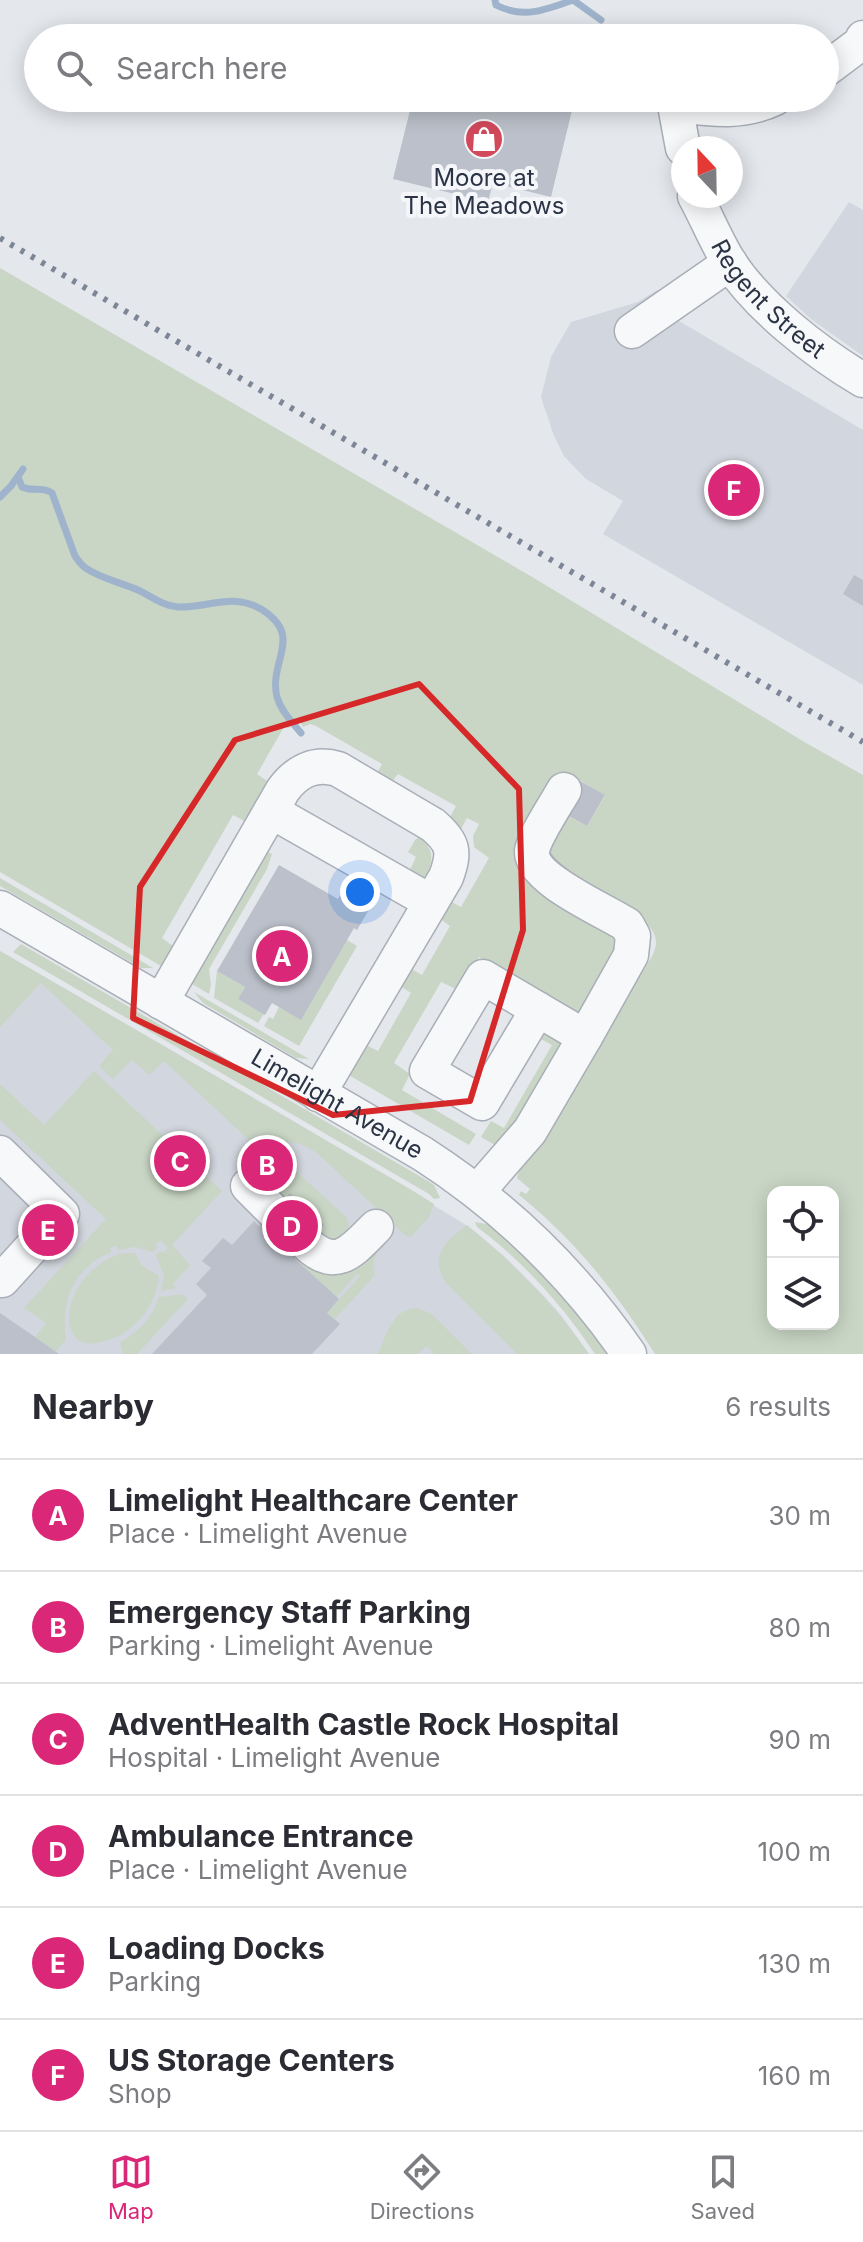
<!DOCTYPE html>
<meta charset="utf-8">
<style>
:root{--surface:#fff;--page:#f7f7f7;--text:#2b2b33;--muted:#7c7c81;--line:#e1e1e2;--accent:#db2777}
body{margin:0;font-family:Inter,sans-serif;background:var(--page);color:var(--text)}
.controls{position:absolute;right:24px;bottom:24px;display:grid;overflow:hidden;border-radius:16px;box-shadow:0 4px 20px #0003}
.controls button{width:72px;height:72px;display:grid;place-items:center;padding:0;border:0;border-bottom:2px solid var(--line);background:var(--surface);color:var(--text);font:40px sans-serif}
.compass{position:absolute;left:671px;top:136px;width:72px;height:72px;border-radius:50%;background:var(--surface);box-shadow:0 4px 20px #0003;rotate:338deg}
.you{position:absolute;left:360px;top:892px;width:28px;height:28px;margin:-20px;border:6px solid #fff;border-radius:50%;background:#1a73e8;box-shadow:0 0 0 12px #1a73e833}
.badge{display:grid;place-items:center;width:52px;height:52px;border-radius:50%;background:var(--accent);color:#fff;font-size:26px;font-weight:700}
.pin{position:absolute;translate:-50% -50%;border:4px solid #fff;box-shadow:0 2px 8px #0006}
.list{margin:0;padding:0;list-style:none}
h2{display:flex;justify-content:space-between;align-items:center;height:104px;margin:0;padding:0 32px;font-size:34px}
h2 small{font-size:26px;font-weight:400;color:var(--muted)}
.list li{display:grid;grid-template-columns:52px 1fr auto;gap:24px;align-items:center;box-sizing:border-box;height:112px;padding:0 32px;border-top:2px solid var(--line)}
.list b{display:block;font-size:30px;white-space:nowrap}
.list p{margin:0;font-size:26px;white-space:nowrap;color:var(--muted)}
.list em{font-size:26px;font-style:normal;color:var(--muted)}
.icon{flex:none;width:44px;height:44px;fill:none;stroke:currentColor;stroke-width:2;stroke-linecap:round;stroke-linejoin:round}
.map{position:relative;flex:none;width:863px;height:1354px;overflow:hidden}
.search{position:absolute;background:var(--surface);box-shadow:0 4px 20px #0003;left:24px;right:24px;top:24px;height:88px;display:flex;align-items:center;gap:20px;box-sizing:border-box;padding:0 28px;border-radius:44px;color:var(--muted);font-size:30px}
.sheet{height:776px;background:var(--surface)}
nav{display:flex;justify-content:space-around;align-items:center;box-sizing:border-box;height:112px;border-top:2px solid var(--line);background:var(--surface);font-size:22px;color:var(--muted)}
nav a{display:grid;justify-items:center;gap:4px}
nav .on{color:var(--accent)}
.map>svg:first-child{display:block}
.built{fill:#d2d6de}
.green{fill:#c9d6c5;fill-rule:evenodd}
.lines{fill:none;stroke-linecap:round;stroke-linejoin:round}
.stream{stroke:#9fb4cc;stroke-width:7}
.building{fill:#bbc0ca}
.minor-tunnel{stroke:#bfc3cb;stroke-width:34;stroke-dasharray:34 17;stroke-linecap:butt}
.minor-casing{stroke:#a9aeb7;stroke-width:37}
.minor{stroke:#f7f8fa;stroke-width:34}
.rail{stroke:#7d8696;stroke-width:6;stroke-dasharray:4 8;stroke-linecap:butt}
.marked{fill:none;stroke:#d62828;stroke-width:6;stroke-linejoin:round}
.labels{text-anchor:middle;stroke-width:8;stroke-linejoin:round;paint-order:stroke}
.poi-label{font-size:24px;fill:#2b3445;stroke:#f4f6f9}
.street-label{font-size:24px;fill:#2b3445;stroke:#f4f6f9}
</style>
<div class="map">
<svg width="863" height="1354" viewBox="0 0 863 1354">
<rect width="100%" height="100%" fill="#e4e7ec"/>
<g class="built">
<path d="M849,202l14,8v146l-52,-37 -25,-23z"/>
<path d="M657,290l17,28 189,112v255l-260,-151 20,-33 -37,-22 -22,-23 -10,-20 -13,-39 10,-40 20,-35 67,-20z"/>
<path d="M0,951l290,168 176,106 37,30 39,39 19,21 28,39h-589z"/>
</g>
<g class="green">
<path d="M0,268l534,310 272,165 57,32v579h-208c-39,-62 -79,-113 -136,-159l2,-4 5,3 4,-5 -13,-11c4,-19 19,-32 29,-48 20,-32 38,-66 57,-98l-3,-3c14,-20 48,-59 55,-80 3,-10 -1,-16 -6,-23 -20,-10 -94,-47 -103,-63 -9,-16 7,-39 16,-51l25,14 18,-30 -24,-15 -3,3 -14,-8 -36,63 -4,21c15,39 104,54 99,88 -2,11 -13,22 -19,33 -7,12 -13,26 -18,40l-107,-64 -19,30 -6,1 -13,-6 -47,81 16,11 -8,16 74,44 -7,11 -122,-71 4,-15 11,-16 16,8 33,-58 -14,-9 6,-14 5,-3 14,8 28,-49 -14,-10 6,-15 6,-1 13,7 28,-49 -15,-11 -1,-11 6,-12 -12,-6 -6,11 -4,1 -8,-5 -1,-4 8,-15 -58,-32 -10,13 -13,-6v-4l7,-13 -66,-38 -6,-2 -7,3 -4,-7h-3l-7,8 -5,-1 -27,47 13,9 1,4 -18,32 -5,4 -15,-8 -71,123 14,10 -7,14 -8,4 -161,-94zM773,1192h60v132h-60z"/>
<path d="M419,837c17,12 14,27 5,43l-15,-8 7,-15 -8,-5 7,-12z"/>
<path d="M264,850l8,4 -5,15 -58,100 2,16 -2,9 -17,-10v-6z"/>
<path d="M0,878l153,90h-12l-5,-3 -136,-79z"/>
<path d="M347,940l10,6 -58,100 -35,-20 5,-9 4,2 6,-12z"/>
<path d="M21,944l407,237 6,4 6,13 -6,1 -5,-5 -416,-242z"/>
<path d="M0,951l410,238 24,15 -5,13 -18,20 -5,-1 -89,-83 -12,-7 -7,-3 -17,-1 -11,3 -22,17 -8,-1 -3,-7 12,-14 -85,-79 -15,14 -17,-15 -19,19 -14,-13 14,-16 -72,-67 -41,44z"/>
<path d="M217,971l28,16 -7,12 26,15 -6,9 -44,-25z"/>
<path d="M194,992l115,67 -13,-1 -93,-55z"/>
<path d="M541,1031l18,8 4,7 -63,102 -19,-11 10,-16 13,7 48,-83 -13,-7z"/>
<path d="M94,1071l128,120 -50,54 18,20 -17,19 3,4 -15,3 3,-15 -8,-21 4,-4 4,2 4,-5 -8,-8 -5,5 2,3 -4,4 -18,-5 -16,3 -3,-4 -6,2 1,4c-38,16 -50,48 -45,87l-10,13 -21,-15 11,-14 -22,-15 82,-89 -106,-99v-36l44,41z"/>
<path d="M286,1168l10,3 51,47c4,11 1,15 -7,23h-13l-56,-54c-1,-12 5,-17 15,-19z"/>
<path d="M475,1222l17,3 49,44 50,60 16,25h-12c-33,-49 -71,-92 -118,-127z"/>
<path d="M467,1225c47,38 87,79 122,129h-72l-68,-68c-22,-25 -6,-44 18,-61z"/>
<path d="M378,1248l-5,18 2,9 -40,44 -8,-6 33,-37 -3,-2 -21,23 -38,-35 5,-6z"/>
<path d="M122,1253h13l6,12 18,11c-3,32 -27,60 -58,66 -8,2 -17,3 -24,-3 -6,-5 -8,-15 -8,-23 1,-29 27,-55 53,-63z"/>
<path d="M178,1295h5l5,4 -51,55h-14l-3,-12c18,-9 33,-25 39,-45z"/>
<path d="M417,1308l15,6 40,40h-38l-7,-8 -10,8h-39c9,-20 14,-45 39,-46z"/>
</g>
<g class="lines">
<g class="stream">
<path d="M495,0l1,5c27,14 50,5 77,-5"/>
<path d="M573,0l28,20"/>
<path d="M18,477l4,10c11,5 20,-1 30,6l23,63c4,6 7,10 12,13 16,10 35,14 51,21 13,6 25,16 40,17 31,1 53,-15 83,2 44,27 7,52 16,88 4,14 15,25 24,36"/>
<path d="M0,497l11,-11 12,-17"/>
</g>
</g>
<g class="building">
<path d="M413,98h162l-24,99 -58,-14 -5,19 -95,-23z"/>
<path d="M854,575l9,5v26l-20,-12z"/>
<path d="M580,781l25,14 -18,31 -25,-14z"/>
<path d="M279,865l59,34 2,-4 13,7 4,-8 16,9 -16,27 -3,-2 -53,92 -29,-17 -7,12 -27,-16 7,-12 -28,-16z"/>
<path d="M290,1193l34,32 -30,33 45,41 -12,14 13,11 -28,30h-160l55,-59 -11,-11 15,-16 -9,-7 21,-23 9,7 22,-24 5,5z"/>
<path d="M0,1313l35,24 24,17h-59z"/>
</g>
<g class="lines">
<path class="minor-tunnel" d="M273,1211l34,33"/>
<g class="minor-casing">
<g id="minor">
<path d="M825,70l36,-27 2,-5"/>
<path d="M683,148l-8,-43c35,4 67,9 100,-7"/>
<path id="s1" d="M695,196c12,22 21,45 34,66 29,45 88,91 134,118"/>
<path d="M632,331l98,-68"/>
<path d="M564,790c-8,14 -30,47 -32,61 -2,28 74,60 95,74l6,11 -2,19 -46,82"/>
<path d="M271,811l160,91"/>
<path id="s2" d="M0,908l423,246c82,53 151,120 206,200"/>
<path d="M161,1002l122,-212c14,-19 32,-28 55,-21l95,56c21,18 22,27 13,52l-128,217"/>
<path d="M0,1153l62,61 -60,66"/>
<path d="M248,1186l25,25"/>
<path d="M477,1192l53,-61 55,-94 -102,-60 -56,94 55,32 56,-94"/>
<path d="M307,1244c30,28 46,6 69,-17"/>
</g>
</g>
<use href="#minor" class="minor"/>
<path class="rail" d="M0,238l863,504"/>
</g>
<path class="marked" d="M419,684l100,105 4,141 -53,171 -137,14 -200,-97 7,-131 95,-147z"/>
<defs>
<g id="shop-disc" transform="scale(2)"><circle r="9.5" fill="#d1495b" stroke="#f4f6f9"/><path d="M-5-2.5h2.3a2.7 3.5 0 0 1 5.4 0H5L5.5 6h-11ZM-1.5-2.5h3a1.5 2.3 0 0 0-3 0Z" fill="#fff"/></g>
</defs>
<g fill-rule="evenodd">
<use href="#shop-disc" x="484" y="139"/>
</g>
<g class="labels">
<g class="poi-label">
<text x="484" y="186">Moore at<tspan x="484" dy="28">The Meadows</tspan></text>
</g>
<g class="street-label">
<text dy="8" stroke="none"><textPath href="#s1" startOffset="128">Regent Street</textPath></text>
<text dy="8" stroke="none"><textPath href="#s2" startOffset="390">Limelight Avenue</textPath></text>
</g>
</g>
</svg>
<div class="controls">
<button><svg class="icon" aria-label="locate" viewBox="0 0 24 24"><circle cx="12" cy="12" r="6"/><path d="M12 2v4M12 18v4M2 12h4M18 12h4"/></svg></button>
<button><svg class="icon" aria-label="layers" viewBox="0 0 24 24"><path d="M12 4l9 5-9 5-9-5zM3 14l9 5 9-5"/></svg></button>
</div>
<svg class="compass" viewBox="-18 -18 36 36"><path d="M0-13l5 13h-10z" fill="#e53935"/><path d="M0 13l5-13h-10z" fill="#7c7c81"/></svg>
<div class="you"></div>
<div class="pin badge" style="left:282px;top:956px">A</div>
<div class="pin badge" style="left:267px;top:1165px">B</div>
<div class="pin badge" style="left:180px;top:1161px">C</div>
<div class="pin badge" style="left:292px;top:1226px">D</div>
<div class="pin badge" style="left:48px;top:1230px">E</div>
<div class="pin badge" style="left:734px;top:490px">F</div>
<div class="search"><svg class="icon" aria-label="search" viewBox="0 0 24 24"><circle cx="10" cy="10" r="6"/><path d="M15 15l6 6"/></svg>Search here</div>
</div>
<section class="sheet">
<h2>Nearby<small>6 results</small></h2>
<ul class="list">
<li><span class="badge">A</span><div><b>Limelight Healthcare Center</b><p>Place · Limelight Avenue</p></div><em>30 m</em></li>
<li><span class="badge">B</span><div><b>Emergency Staff Parking</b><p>Parking · Limelight Avenue</p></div><em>80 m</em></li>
<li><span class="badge">C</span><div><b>AdventHealth Castle Rock Hospital</b><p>Hospital · Limelight Avenue</p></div><em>90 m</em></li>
<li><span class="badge">D</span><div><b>Ambulance Entrance</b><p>Place · Limelight Avenue</p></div><em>100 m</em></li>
<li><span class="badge">E</span><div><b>Loading Docks</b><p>Parking</p></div><em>130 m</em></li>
<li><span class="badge">F</span><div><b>US Storage Centers</b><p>Shop</p></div><em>160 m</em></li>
</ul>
</section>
<nav>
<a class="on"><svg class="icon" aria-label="map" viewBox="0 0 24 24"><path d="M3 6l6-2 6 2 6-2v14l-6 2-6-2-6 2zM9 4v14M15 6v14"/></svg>Map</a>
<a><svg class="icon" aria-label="directions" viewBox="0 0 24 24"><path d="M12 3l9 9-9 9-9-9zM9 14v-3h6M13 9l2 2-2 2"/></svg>Directions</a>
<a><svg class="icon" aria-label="saved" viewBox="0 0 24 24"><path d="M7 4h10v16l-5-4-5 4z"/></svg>Saved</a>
</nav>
